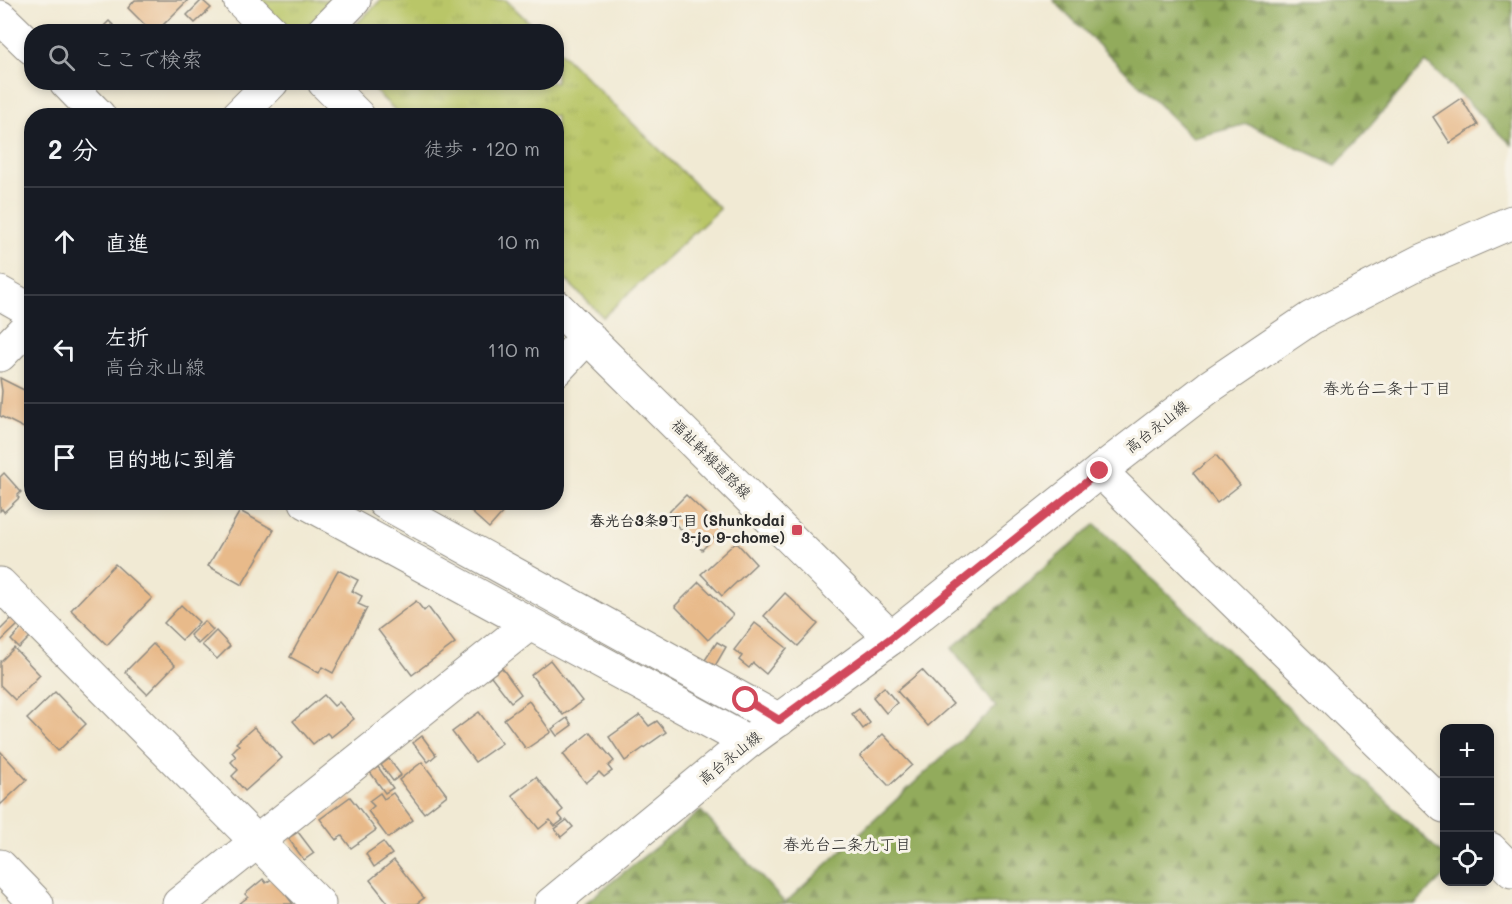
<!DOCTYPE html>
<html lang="ja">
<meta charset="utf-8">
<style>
:root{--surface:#171b24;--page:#242831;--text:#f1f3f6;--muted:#9ea1a6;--line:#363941}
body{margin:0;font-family:Mali,"Klee One",sans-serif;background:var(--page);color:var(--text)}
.controls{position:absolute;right:18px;bottom:18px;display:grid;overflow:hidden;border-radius:12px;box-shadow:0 3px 9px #0003}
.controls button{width:54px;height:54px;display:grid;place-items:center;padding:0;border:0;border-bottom:2px solid var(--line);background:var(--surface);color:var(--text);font:30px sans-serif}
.stop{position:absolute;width:18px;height:18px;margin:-14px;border:4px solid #d1495b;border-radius:50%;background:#fff}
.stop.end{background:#d1495b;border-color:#fff;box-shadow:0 2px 6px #0008}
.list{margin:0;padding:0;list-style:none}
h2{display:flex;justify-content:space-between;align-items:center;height:78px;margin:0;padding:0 24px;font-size:26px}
h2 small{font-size:20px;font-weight:400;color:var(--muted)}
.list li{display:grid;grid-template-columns:39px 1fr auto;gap:18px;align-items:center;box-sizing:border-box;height:108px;padding:0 24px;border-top:2px solid var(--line)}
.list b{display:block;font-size:22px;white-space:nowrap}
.list p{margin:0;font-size:20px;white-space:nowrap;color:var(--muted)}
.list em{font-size:20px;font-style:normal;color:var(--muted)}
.icon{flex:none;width:33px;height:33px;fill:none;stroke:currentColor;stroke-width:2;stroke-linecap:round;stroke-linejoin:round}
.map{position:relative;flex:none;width:1512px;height:904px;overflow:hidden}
.search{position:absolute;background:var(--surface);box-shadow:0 3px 9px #0003;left:24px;top:24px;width:540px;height:66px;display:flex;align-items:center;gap:15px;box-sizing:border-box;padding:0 21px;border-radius:24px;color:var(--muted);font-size:22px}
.panel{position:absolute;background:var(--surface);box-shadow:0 3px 9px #0003;left:24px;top:108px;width:540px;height:402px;border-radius:24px}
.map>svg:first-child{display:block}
.grass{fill:url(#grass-tufts);stroke:#72784a;stroke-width:1.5}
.forest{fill:url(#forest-firs);stroke:#5e6b44;stroke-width:1.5}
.building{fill:#e8ba8a}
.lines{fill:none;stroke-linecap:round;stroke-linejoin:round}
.minor-casing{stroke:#8e8a80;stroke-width:35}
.minor{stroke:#fff;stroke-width:33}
.route{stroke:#d1495b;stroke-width:8}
.poi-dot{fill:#d1495b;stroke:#f7f3e8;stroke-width:2}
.labels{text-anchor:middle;stroke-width:6;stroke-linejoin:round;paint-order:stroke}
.street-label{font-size:15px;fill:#2b2b2b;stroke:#f7f3e8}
.poi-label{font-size:15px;font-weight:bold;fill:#2b2b2b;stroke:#f7f3e8;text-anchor:end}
.neighbourhood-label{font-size:16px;fill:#2b2b2b;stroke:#f7f3e8}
</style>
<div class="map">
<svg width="1512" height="904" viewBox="0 0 1512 904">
<defs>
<pattern id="grass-tufts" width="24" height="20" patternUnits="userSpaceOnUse" patternTransform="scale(1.5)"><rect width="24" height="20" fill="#b9c668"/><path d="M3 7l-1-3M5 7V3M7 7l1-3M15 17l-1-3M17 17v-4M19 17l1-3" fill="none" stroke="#9faa5a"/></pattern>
<pattern id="forest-firs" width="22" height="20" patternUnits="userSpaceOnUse" patternTransform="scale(1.5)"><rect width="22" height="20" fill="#92ab5c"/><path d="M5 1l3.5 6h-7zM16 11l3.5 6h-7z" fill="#778b4c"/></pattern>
</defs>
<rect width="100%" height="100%" fill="#f7f3e8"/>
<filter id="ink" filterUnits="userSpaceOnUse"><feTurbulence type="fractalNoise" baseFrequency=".0167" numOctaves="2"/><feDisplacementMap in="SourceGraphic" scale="12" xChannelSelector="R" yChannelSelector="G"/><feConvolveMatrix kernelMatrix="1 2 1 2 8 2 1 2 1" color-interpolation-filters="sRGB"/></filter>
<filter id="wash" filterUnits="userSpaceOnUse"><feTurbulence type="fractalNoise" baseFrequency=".008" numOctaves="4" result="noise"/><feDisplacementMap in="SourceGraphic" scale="24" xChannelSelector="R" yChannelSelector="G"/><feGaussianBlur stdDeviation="1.35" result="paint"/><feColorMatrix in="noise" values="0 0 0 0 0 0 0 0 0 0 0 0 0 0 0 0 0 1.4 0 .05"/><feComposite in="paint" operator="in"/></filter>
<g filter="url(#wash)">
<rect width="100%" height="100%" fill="#f1ead4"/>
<g class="grass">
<path d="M240,0h114l-31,32 -51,-1z"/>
<path d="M381,0h125l32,31h-189z"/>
<path d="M557,49l163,160 -117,108 -46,-46 -1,-155 -156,-1 -33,-32 189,-1z"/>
</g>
<g class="forest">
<path d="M1053,0h459v145l-86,-83 -90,103 -89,-41 -54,14z"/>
<path d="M1095,524l349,332v20l-29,28h-831l117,-93 84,92 211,-196 -44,-59z"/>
</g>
<g id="blocks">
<g class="building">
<path d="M135,0h53l-32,32h-4l-24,-24z"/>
<path d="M202,0l9,8 -16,15 -8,-8z"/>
<path d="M109,21l11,11h-22z"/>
<path d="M1461,98l17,27 -28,18 -17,-26z"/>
<path d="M0,378l32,16v38l-32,-16 2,-25z"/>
<path d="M1216,455l24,30 -23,18 -24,-30z"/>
<path d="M4,473l17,19 -4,4 2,2 -15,14 -2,-3 -2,2v-34z"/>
<path d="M686,495l36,34 -20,21 -36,-35z"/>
<path d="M474,502h38l-23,26 -21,-19z"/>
<path d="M240,511l34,19 -32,55 -34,-19z"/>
<path d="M736,542l20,22 -34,32 -21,-22z"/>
<path d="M115,564l37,34 -45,47 -36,-35z"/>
<path d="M338,570l20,10 -6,11 10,5 -4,8 9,4 -34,65 -11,-6 -3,6 -29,-16z"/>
<path d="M699,582l34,33 -25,25 -33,-34z"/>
<path d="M785,593l33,31 -20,22 -34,-30z"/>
<path d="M416,601l8,10 4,-4 27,36 -43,32 -34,-45z"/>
<path d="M181,605l18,17 -17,18 -18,-17z"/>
<path d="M12,618l6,7 -18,17v-12z"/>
<path d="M204,621l9,9 -15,14 -8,-9z"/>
<path d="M755,623l32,25 -21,26 -13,-11 -4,5 -10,-8 3,-4 -8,-6z"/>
<path d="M22,628l9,8 -12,12 -8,-8z"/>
<path d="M216,631l14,15 -13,13 -15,-14z"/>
<path d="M717,642l9,5 -11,19 -10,-6z"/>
<path d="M153,644l22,21 -28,29 -22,-22z"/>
<path d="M14,648l26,27 -25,25 -15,-15v-23z"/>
<path d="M550,660l32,41 -19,14 -32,-40z"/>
<path d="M502,668l19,26 -10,8 -20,-26z"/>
<path d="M922,670l31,34 -25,22 -31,-35z"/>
<path d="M884,687l13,16 -11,10 -13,-16z"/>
<path d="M55,692l31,32 -28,27 -31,-32z"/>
<path d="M324,695l10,11 5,-4 15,17 -23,18 -4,-4 -14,11 -20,-23z"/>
<path d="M529,701l22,31 -25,17 -22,-30z"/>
<path d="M859,709l11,14 -7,6 -11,-15z"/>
<path d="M479,712l23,31 -27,19 -23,-30z"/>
<path d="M640,715l9,11 8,-5 9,11 -41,29 -16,-24z"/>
<path d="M567,718l5,7 -15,11 -5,-7z"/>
<path d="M254,727l28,31 -37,33 -13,-15 6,-6 -7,-8 5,-5 -4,-5 7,-7 -3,-2z"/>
<path d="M590,732l24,29 -6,5 4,5 -8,6 -5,-5 -13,11 -23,-29z"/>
<path d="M883,734l29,31 -23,21 -29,-30z"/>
<path d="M422,736l14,19 -8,7 -15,-19z"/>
<path d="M0,751l27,29 -27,25z"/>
<path d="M389,759l12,16 -8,6 -12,-16z"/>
<path d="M422,762l25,33 -23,18 -25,-33z"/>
<path d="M378,767l15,21 -8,5 -15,-21z"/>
<path d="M536,777l27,33 -5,4 5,6 -8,6 -5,-6 -11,9 -27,-34z"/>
<path d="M380,793l4,6 9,-6 20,27 -25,18 -20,-27 6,-5 -5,-5z"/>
<path d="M350,797l26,33 -25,18 -9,-12 -6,4 -16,-21z"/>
<path d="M567,820l6,7 -12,10 -6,-8z"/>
<path d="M298,832l16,21 -10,7 -16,-22z"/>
<path d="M383,842l9,12 -18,13 -8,-13z"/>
<path d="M394,860l30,38 -8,6h-27l-19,-24z"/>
<path d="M273,878l20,26h-54l9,-7 -3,-3 18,-15 3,4z"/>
</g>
</g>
</g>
<g filter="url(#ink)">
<use href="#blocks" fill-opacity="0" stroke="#8e8a80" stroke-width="1.5"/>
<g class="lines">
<g class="minor-casing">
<g id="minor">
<path d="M240,0l32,32"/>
<path d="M0,17l32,31"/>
<path d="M323,32l31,-32"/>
<path d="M66,82l33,34"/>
<path d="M324,82l34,34"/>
<path d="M238,116l34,-34"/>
<path d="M0,293l32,18"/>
<path d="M556,306l335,332"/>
<path d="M0,355l32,-33"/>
<path d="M556,370l32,-34"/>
<path d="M1100,471l344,335"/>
<path d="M306,502l442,240"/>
<path d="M384,502l395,218"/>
<path d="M0,584l319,320"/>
<path d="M1490,849l22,22"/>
<path d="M0,866l37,38"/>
<path d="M179,904l350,-280"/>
<path d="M551,904l197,-162 143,-104 209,-167 109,-84 102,-69 111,-57 90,-39"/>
</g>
</g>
<use href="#minor" class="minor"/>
</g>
</g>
<g class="lines" filter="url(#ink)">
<path class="route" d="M746,700l33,20 112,-82 209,-167"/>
</g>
<rect class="poi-dot" x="791" y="524" width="12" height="12" rx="3"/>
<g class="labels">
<g class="street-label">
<text transform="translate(1157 427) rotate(-38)" y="5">高台永山線</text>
<text transform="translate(711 459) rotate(45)" y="5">福祉幹線道路線</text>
<text transform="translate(730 758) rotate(-39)" y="5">高台永山線</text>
</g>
<g class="poi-label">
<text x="785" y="526">春光台3条9丁目 (Shunkodai<tspan x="785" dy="17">3-jo 9-chome)</tspan></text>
</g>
<g class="neighbourhood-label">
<text x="1387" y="394">春光台二条十丁目</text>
<text x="847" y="850">春光台二条九丁目</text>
</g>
</g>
</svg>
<div class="controls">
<button>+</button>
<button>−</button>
<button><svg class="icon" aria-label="locate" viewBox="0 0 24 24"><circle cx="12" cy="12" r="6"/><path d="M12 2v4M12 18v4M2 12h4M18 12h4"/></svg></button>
</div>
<div class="stop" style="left:746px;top:700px"></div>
<div class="stop end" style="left:1100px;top:471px"></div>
<div class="search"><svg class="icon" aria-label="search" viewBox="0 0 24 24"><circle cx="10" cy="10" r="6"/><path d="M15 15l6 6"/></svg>ここで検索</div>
<section class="panel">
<h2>2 分<small>徒歩 · 120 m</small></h2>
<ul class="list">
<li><svg class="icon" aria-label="ahead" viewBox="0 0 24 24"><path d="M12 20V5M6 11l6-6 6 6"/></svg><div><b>直進</b></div><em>10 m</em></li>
<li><svg class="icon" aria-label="left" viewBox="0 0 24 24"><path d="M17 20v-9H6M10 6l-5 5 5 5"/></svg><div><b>左折</b><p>高台永山線</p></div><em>110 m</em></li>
<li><svg class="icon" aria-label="arrive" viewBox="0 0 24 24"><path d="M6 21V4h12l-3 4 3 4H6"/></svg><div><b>目的地に到着</b></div></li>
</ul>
</section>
</div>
